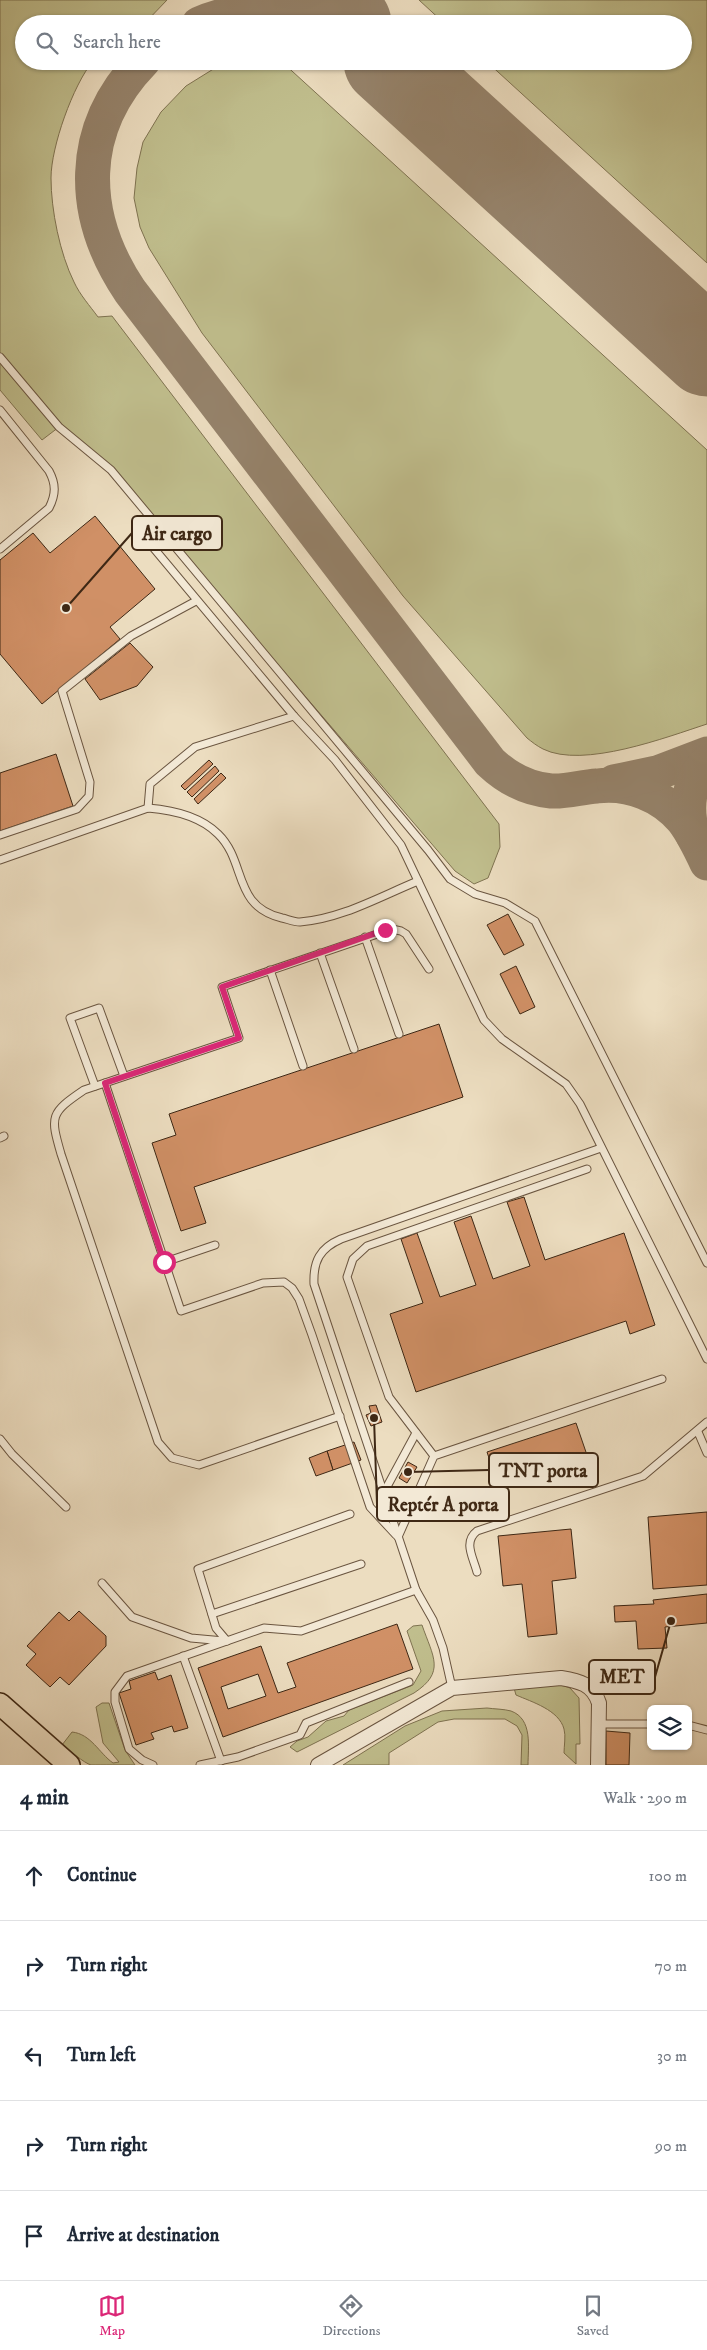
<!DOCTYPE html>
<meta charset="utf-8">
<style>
:root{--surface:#fff;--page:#f6f6f7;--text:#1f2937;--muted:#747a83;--line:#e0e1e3;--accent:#db2777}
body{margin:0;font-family:"IM FELL DW Pica",serif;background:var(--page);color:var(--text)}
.controls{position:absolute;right:15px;bottom:15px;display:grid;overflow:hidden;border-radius:8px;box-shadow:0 1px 4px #0004}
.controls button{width:45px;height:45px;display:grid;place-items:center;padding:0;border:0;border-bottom:1px solid var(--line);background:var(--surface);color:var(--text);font:25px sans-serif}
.stop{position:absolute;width:15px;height:15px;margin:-11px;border:4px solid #db2777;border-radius:50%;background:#fff}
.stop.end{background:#db2777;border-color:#fff;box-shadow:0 1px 5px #0008}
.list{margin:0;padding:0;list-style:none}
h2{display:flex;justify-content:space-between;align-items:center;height:65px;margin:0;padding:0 20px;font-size:21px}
h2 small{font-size:16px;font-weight:400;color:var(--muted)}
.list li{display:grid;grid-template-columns:32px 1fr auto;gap:15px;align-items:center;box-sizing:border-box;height:90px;padding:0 20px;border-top:1px solid var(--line)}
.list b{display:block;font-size:19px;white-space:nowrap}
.list em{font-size:16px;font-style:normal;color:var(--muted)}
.icon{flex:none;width:28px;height:28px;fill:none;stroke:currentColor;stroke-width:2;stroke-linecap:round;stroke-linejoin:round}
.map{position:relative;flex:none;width:707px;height:1765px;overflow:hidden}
.search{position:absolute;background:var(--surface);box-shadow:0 1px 4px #0004;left:15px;right:15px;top:15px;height:55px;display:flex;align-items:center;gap:12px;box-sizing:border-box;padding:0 18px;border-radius:28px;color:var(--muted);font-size:19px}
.sheet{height:515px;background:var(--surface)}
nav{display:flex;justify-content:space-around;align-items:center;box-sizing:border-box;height:70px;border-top:1px solid var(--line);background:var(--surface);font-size:14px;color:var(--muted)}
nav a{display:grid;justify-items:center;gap:2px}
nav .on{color:var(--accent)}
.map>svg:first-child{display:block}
.green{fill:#c0be8d;stroke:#7f7351}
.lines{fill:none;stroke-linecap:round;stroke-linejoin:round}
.taxiway{stroke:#95826a;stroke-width:35}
.runway{stroke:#95826a;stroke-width:89}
.building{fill:#d09066;stroke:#3e2815;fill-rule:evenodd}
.service-casing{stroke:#6a5540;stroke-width:9}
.minor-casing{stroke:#6a5540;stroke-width:16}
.primary-casing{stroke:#3e2815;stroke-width:24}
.service{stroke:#f3e9d6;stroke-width:7}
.minor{stroke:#f3e9d6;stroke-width:14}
.primary{stroke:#ecddc0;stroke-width:21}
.route{stroke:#db2777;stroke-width:6}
.leader{fill:none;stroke:#3e2815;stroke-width:2}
.callout-dot{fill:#3e2815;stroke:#f3e9d6;stroke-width:2}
.callout{fill:#f3e9d6;stroke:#3e2815;stroke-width:2}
.callout-label{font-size:19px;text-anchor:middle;font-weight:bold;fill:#3e2815}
</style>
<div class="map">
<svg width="707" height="1765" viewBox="0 0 707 1765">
<rect width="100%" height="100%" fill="#ecddc0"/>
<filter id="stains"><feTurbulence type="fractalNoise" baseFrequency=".004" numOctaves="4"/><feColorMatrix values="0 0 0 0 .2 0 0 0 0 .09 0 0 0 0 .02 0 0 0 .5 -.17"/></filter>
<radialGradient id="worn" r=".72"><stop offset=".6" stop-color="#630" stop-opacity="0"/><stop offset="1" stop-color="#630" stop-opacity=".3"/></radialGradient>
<g class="green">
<path d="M0,0h167l-23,24h-120v37h69c-20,24 -42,86 -42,117 0,32 9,76 23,104 6,13 16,24 24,35l14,-1 387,508 1,23 -12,31 -14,6 -19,-13 -344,-401 -52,-43 -17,13 -42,-50z"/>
<path d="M419,0h288v263l-221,-202h197v-37h-238z"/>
<path d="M234,61h47l426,389v274c-40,13 -124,45 -164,25 -6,-3 -11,-7 -16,-11l-124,-142 -201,-263 -53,-85 -9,-21 -6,-29 3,-30 6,-26 18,-30 25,-26 29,-18z"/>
<path d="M422,1625c11,32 24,47 -8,68l-117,59 -7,-5 7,-6 11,-4 18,-16 18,-5 5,-6 64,-25 8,-14 -14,-40 6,-5z"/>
<path d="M556,1683l14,5 9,10 1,46h-4v20l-12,-11c0,-7 2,-17 0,-24 -5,-19 -32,-27 -48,-34l-2,-7z"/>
<path d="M102,1703h7l16,47 10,15c-11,0 -34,0 -44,0 -7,-2 -22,-15 -29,-20l10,-13c19,2 27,21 41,31l6,-1 -16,-19 -7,-36z"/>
<path d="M487,1708c7,1 17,1 24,3 22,8 17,36 17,54h-7l1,-30 -5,-9 -12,-7h-51l-16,3 -49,31v12h-46l62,-39 37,-15z"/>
</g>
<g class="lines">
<g class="taxiway">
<path d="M199,24c42,-18 90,-18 132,0"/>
<path d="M143,61c-66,68 -64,154 -13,230l360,471c17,16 38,27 61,29 16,1 30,-4 46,-5 32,-4 65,9 86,34 10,13 17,28 24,43"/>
<path d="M614,782l43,-9 50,-19"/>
<path d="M693,835c-8,-26 -5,-53 14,-73"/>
</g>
<g class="runway">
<path d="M320,0l27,24"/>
<path d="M388,61l319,291"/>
</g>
</g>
<g class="building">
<path d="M95,516l60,73 -45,38 10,12 -78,65 -42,-50v-94l33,-27 17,20z"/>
<path d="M130,643l23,24 -16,19 -37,14 -15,-21z"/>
<path d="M56,754l17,52 -73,25v-58z"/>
<path d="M209,760l4,4 -28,26 -4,-4z"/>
<path d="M215,766l4,5 -27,26 -5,-5z"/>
<path d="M221,773l5,5 -28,26 -4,-5z"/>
<path d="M508,914l16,31 -20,10 -17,-30z"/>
<path d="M516,966l19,41 -15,7 -20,-40z"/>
<path d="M439,1024l24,73 -269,90 12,36 -25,8 -29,-88 24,-8 -7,-21z"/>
<path d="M524,1197l21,63 79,-27 31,92 -25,9 -4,-13 -210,71 -26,-78 33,-11 -22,-64 16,-6 23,64 36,-12 -22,-63 17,-6 22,63 37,-13 -23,-64z"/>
<path d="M376,1405l6,17 -11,4 -5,-11 5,-2 -2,-7z"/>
<path d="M576,1423l12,35 -89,30 -12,-36z"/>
<path d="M354,1442l7,18 -28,10 -6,-19z"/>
<path d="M327,1451l6,19 -17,6 -7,-18z"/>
<path d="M408,1462l9,5 -10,16 -8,-5z"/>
<path d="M707,1512v73l-54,4 -5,-72z"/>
<path d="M571,1529l5,49 -24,3 5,53 -29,3 -6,-53 -19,2 -5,-50z"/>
<path d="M707,1594v29l-42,4 2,21 -29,1 -2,-28 -21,1 -1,-16 40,-2 -1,-4z"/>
<path d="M79,1611l27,25v10l-37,39 -9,-8 -10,10 -24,-22 10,-11 -9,-8 32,-34 10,9z"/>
<path d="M397,1624l16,45 -190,68 -25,-69 63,-22 17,47 18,-6 -9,-24zM258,1674l8,22 -38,13 -7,-22z"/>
<path d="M155,1672l3,8 13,-5 17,53 -14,4 -2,-6 -21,7 3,6 -18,6 -17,-52 12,-4 -2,-8z"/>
<path d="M606,1731l24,2 -1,32h-23z"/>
</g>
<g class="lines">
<g class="service-casing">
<g id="service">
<path d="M0,357l59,70 52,43 317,380 22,29 25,15 30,9 30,18 172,342"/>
<path d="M0,410l49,61c7,13 7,23 0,37l-49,41"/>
<path d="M136,527l158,189 41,44 66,85 83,175 18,19 64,45 14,20 127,255"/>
<path d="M148,808l2,-24 45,-37 99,-31"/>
<path d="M0,835l77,-26 12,-13 1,-14 -28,-91 69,-55 65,-35"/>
<path d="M0,860l148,-52c25,2 52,8 70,26 29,28 14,72 64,84 5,1 12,4 18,4 41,-3 81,-26 118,-41"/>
<path d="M365,937l34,97"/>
<path d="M320,953l34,96"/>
<path d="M270,970l33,96"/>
<path d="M105,1083l76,228 82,-28 21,-1 8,6 7,11 13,36 58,172 26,28"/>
<path d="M95,1086l-25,-68 29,-10 25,68"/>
<path d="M0,1138l4,-2"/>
<path d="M165,1262l50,-17"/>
<path d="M340,1416l-141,49 -27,-7 -14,-16 -97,-288c-11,-38 -11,-41 23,-64l155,-52 -17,-51 170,-58 9,2 5,3 23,35"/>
<path d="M698,1432l9,21"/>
<path d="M0,1439l12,15 54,53"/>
<path d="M434,1456l-45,-59 -42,-120 6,-18 14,-13 220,-77"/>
<path d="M383,1494l33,-61"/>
<path d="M398,1537l36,-81 228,-77"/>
<path d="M477,1572c-4,-15 -14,-30 0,-41l166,-55 64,-54"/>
<path d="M102,1583l30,34 59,21 33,3"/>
<path d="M212,1614l149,-50"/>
<path d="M227,1641l-11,-13 -18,-59 152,-55"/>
<path d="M183,1656l38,105"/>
<path d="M591,1687l11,-6 16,-1"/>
<path d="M452,1688l-9,-40 -10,-28 -17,-30 -102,-306c-1,-23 6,-36 27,-45l260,-91"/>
<path d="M599,1724h52"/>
<path d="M688,1725l19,5"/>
<path d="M153,1765l-11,-5 -13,-11 -14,-47v-10l12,-16 137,-48 37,3 115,-41"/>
<path d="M200,1765l38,-8 62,-22 6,-12 103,-41"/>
</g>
</g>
<g class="minor-casing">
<path id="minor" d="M318,1765l134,-77 109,-10c18,3 32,6 38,25l-1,62"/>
</g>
<g class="primary-casing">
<path id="primary" d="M0,1704l69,61"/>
</g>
<use href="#service" class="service"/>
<use href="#minor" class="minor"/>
<use href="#primary" class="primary"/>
</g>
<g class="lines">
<path class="route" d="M164,1262l-59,-179 134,-45 -17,-51 163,-57"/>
</g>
<path class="leader" d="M66 608L132 533M408 1472L489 1470M374 1418L377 1504M671 1621L655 1677"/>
<g class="callout-dot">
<circle cx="66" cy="608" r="5"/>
<circle cx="408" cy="1472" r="5"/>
<circle cx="374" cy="1418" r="5"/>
<circle cx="671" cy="1621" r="5"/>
</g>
<g class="callout">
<rect x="132" y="516" width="90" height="34" rx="5"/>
<rect x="489" y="1453" width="109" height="34" rx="5"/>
<rect x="377" y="1487" width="132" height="34" rx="5"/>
<rect x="589" y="1660" width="66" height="34" rx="5"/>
</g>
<g class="callout-label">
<text x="177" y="540">Air cargo</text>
<text x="543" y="1477">TNT porta</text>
<text x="443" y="1511">Reptér A porta</text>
<text x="622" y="1683">MET</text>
</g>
<rect width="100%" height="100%" filter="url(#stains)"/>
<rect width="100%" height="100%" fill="url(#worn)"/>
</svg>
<div class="controls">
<button><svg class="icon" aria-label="layers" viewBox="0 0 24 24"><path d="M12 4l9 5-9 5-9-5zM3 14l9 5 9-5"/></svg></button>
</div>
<div class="stop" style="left:164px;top:1262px"></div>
<div class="stop end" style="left:385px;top:930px"></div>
<div class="search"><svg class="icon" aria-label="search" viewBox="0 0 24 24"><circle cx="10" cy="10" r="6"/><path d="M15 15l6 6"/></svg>Search here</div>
</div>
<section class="sheet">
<h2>4 min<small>Walk · 290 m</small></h2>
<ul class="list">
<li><svg class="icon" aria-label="ahead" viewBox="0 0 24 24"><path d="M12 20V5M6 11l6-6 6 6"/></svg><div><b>Continue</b></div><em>100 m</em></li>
<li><svg class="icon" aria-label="right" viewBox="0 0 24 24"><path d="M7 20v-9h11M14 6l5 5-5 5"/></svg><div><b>Turn right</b></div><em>70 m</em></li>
<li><svg class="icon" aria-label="left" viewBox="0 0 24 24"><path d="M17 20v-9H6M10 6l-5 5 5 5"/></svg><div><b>Turn left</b></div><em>30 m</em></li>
<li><svg class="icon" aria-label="right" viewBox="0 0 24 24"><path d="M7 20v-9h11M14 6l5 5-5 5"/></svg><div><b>Turn right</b></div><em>90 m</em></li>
<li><svg class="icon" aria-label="arrive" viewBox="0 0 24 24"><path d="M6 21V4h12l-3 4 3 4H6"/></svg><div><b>Arrive at destination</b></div></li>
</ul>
</section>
<nav>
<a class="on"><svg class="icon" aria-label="map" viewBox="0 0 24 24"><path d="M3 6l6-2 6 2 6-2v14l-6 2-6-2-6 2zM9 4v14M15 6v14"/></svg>Map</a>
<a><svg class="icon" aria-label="directions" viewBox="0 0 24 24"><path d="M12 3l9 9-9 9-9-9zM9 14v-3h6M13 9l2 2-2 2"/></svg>Directions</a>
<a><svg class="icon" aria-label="saved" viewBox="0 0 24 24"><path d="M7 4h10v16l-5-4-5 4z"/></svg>Saved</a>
</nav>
